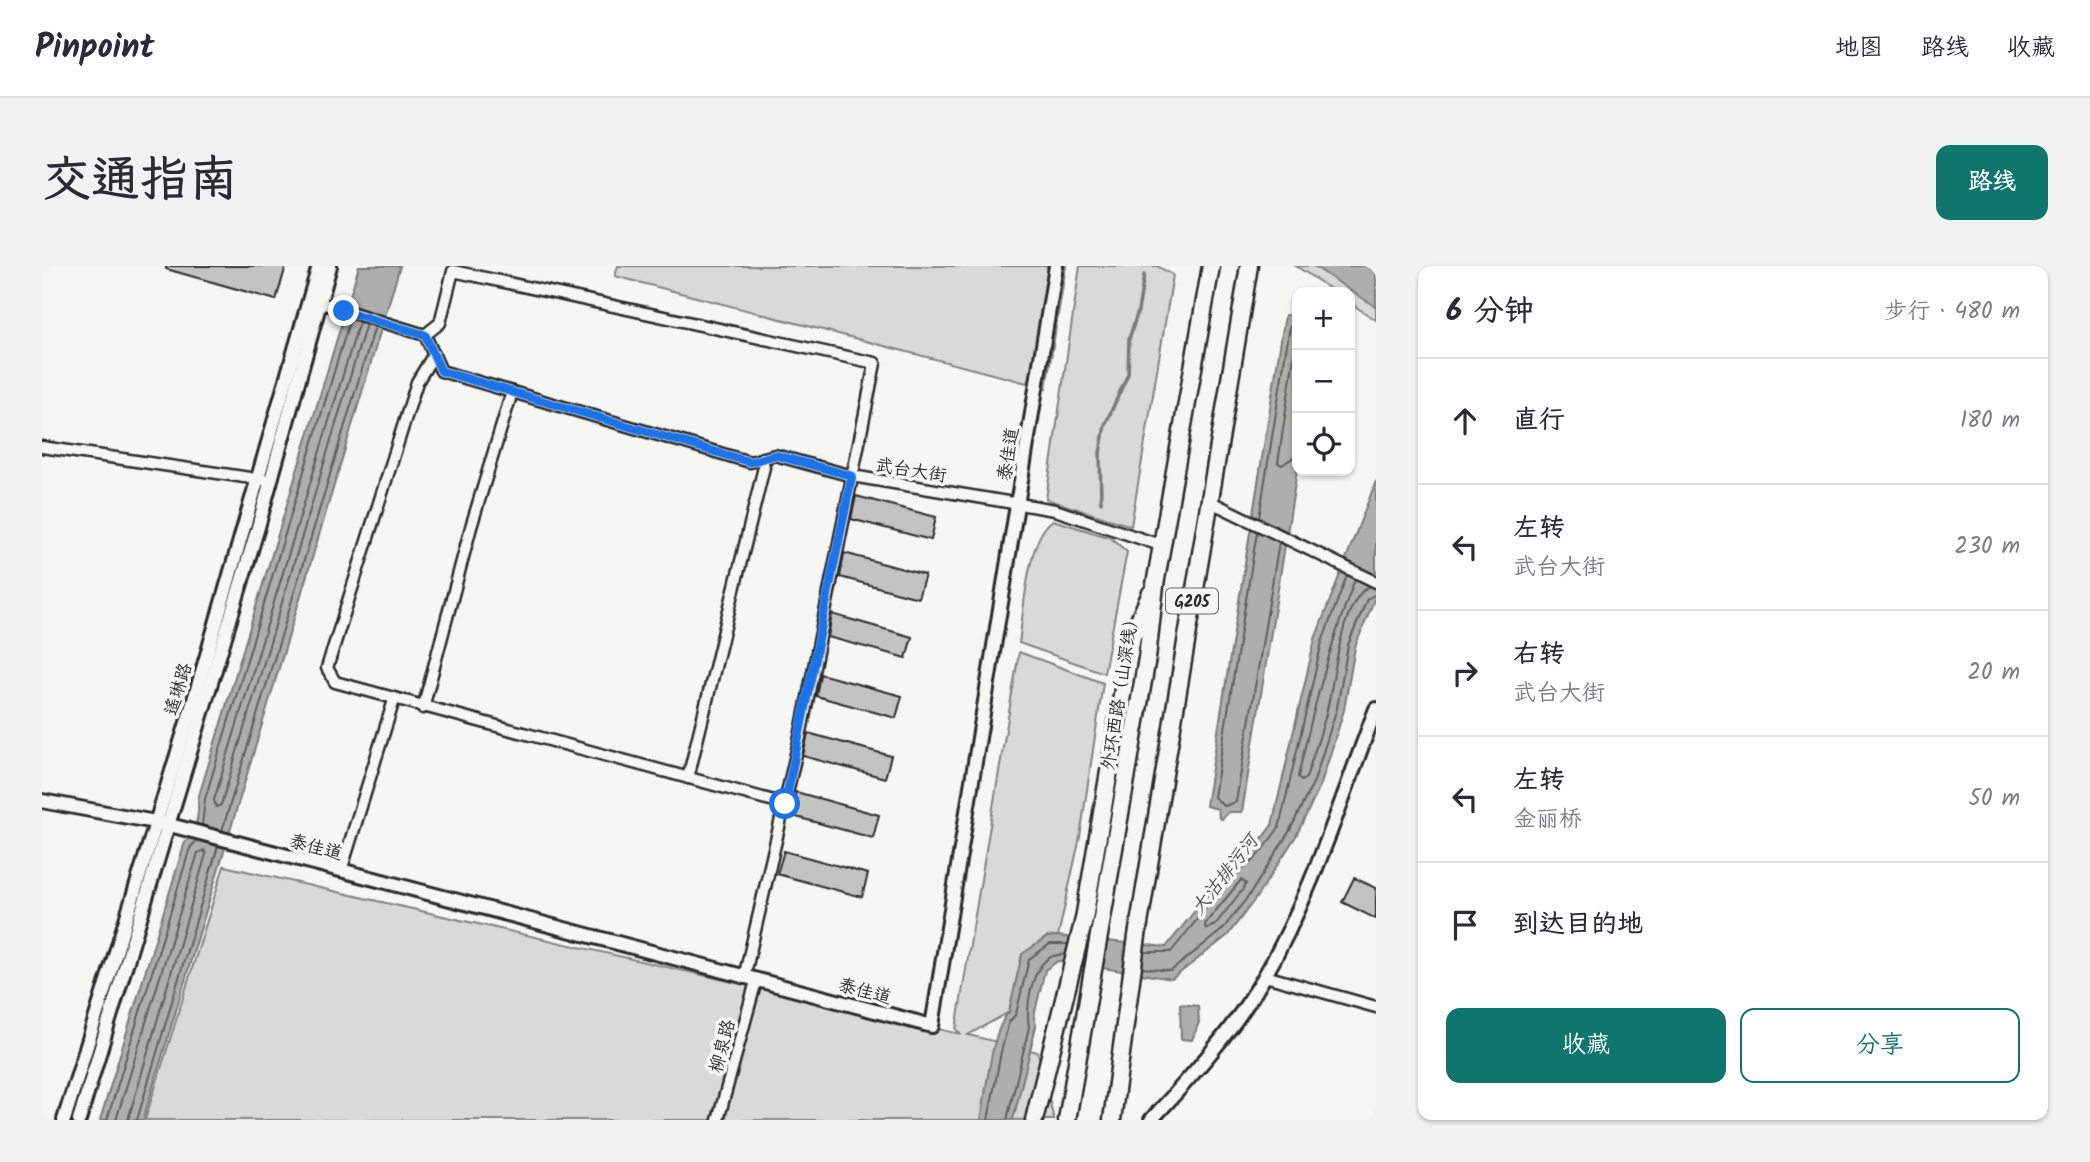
<!DOCTYPE html>
<html lang="zh">
<meta charset="utf-8">
<style>
:root{--surface:#fff;--page:#f2f2f3;--text:#2b2b33;--muted:#7c7c81;--line:#e1e1e2;--accent:#0f766e}
body{margin:0;font-family:Kalam,"LXGW WenKai TC",sans-serif;background:var(--page);color:var(--text)}
.controls{position:absolute;right:21px;top:21px;display:grid;overflow:hidden;border-radius:14px;box-shadow:0 2px 5px #0004}
.controls button{width:63px;height:63px;display:grid;place-items:center;padding:0;border:0;border-bottom:2px solid var(--line);background:var(--surface);color:var(--text);font:35px sans-serif}
.stop{position:absolute;width:21px;height:21px;margin:-16px;border:5px solid #1a73e8;border-radius:50%;background:#fff}
.stop.end{background:#1a73e8;border-color:#fff;box-shadow:0 2px 7px #0008}
.list{margin:0;padding:0;list-style:none}
h2{display:flex;justify-content:space-between;align-items:center;height:91px;margin:0;padding:0 28px;font-size:30px}
h2 small{font-size:23px;font-weight:400;color:var(--muted)}
.list li{display:grid;grid-template-columns:46px 1fr auto;gap:21px;align-items:center;box-sizing:border-box;height:126px;padding:0 28px;border-top:2px solid var(--line)}
.list b{display:block;font-size:26px;white-space:nowrap}
.list p{margin:0;font-size:23px;white-space:nowrap;color:var(--muted)}
.list em{font-size:23px;font-style:normal;color:var(--muted)}
.actions{display:flex;gap:14px;padding:21px 28px}
.actions a{flex:1;padding:16px 0;border:2px solid var(--accent);border-radius:14px;text-align:center;font-size:24px;color:var(--accent)}
.actions .main{background:var(--accent);color:#fff}
.icon{flex:none;width:38px;height:38px;fill:none;stroke:currentColor;stroke-width:2;stroke-linecap:round;stroke-linejoin:round}
.map{position:relative;flex:none;width:1334px;height:854px;overflow:hidden;border-radius:14px}
header{display:flex;align-items:center;gap:42px;box-sizing:border-box;height:98px;padding:0 35px;background:var(--surface);border-bottom:2px solid var(--line)}
header strong{font-size:33px}
nav{display:flex;gap:38px;margin-inline-start:auto;font-size:24px}
.intro{display:flex;align-items:center;justify-content:space-between;box-sizing:border-box;height:168px;padding:0 42px}
h1{margin:0;font-size:49px}
.button{padding:18px 32px;border-radius:14px;background:var(--accent);color:#fff;font-size:24px;font-weight:700}
main{display:flex;gap:42px;padding:0 42px}
aside{flex:1;background:var(--surface);border-radius:14px;box-shadow:0 2px 5px #0004}
.map>svg:first-child{display:block}
.green{fill:#d9d9d5;stroke:#828280;stroke-width:2}
.water{fill:#aeaeab;stroke:#7a7a78;stroke-width:2}
.lines{fill:none;stroke-linecap:round;stroke-linejoin:round}
.shore{stroke:#5f5f5e;stroke-width:2}
.stream{stroke:#7a7a78;stroke-width:3.5}
.building{fill:#c3c3c0;stroke:#2b2b2b;stroke-width:2}
.minor-casing{stroke:#2b2b2b;stroke-width:15}
.tertiary-casing{stroke:#2b2b2b;stroke-width:18}
.trunk-casing{stroke:#2b2b2b;stroke-width:21}
.minor{stroke:#f6f6f2;stroke-width:10}
.tertiary{stroke:#f6f6f2;stroke-width:12}
.trunk{stroke:#f6f6f2;stroke-width:16}
.route{stroke:#1a73e8;stroke-width:9}
.labels{text-anchor:middle;stroke-width:7;stroke-linejoin:round;paint-order:stroke}
.shield{fill:#f6f6f2;stroke:#686867;stroke-width:2}
.shield-label{font-size:16px;font-weight:bold;fill:#2b2b2b}
.street-label{font-size:18px;fill:#2b2b2b;stroke:#f6f6f2}
.water-label{font-size:19px;font-style:italic;fill:#525251;stroke:#f6f6f2}
</style>
<header>
<strong>Pinpoint</strong>
<nav><a>地图</a><a>路线</a><a>收藏</a></nav>
</header>
<div class="intro"><h1>交通指南</h1><a class="button">路线</a></div>
<main>
<div class="map">
<svg width="1334" height="854" viewBox="0 0 1334 854">
<rect width="100%" height="100%" fill="#f6f6f2"/>
<filter id="ink" filterUnits="userSpaceOnUse"><feTurbulence type="fractalNoise" baseFrequency=".0143" numOctaves="2"/><feDisplacementMap in="SourceGraphic" scale="14" xChannelSelector="R" yChannelSelector="G"/><feConvolveMatrix kernelMatrix="1 2 1 2 8 2 1 2 1" color-interpolation-filters="sRGB"/></filter>
<g filter="url(#ink)">
<g class="green">
<path d="M576,0h448l-20,122 -431,-112z"/>
<path d="M1038,0h77l16,9 -42,251 -85,-27z"/>
<path d="M1254,0h80v54l-26,-17v-11h-15z"/>
<path d="M1011,254l58,18 16,14 -23,121 -85,-30c5,-31 8,-107 34,-123z"/>
<path d="M977,386l84,31 -23,154 -22,99 -11,1 -31,49 -7,26 -41,23 70,17 16,68h-909l79,-254 736,168 -4,-5z"/>
</g>
<g class="water">
<path d="M317,0h41l-257,854h-43l85,-278c12,-8 14,-30 13,-43z"/>
<path d="M1271,0h63v41l-58,-38z"/>
<path d="M1255,43v162l-55,341h-13l-7,7 -3,-1 -1,-9 -12,-3 79,-491 8,1z"/>
<path d="M1334,215v114l-21,52 -11,63 -23,74 -25,52 -40,62 -29,38 -55,43 -114,-18 -13,9 -11,46 2,10 -23,94h-32c5,-27 10,-90 28,-108l13,-58 25,-17 11,-1 108,11 56,-70 28,-23 22,-29 43,-186z"/>
<path d="M1138,738l18,2 1,16 -7,18 -11,-1z"/>
</g>
<g class="lines">
<g class="shore">
<path d="M317,56l-145,478 2,7 5,-2 145,-481"/>
<path d="M1255,71l-19,126 4,2 15,-10"/>
<path d="M1217,252l31,-192 7,-5"/>
<path d="M1215,266l-43,265 10,9 12,-4 43,-260"/>
<path d="M1313,313c-25,65 -42,130 -57,198l3,4 5,-3c7,-24 17,-48 22,-73 7,-28 13,-106 42,-119"/>
<path d="M160,559l3,-26 145,-480"/>
<path d="M180,565l153,-505"/>
<path d="M1199,614l5,3 -3,6 -28,36 -9,4 -1,-5z"/>
<path d="M1103,686h26l56,-70 28,-23 24,-31 43,-186 25,-67"/>
<path d="M1100,702l29,3 51,-41 28,-36 39,-62 25,-51 23,-73 11,-63 19,-46 9,-5"/>
<path d="M65,854l83,-272 7,-8"/>
<path d="M74,854l82,-267 6,-3 2,4 -78,266"/>
<path d="M95,854l81,-274"/>
<path d="M946,854l13,-68 8,-30 7,-8 13,-55 21,-15h18"/>
<path d="M965,854l22,-93c-4,-23 4,-77 36,-72"/>
</g>
<path class="stream" d="M1059,236l-1,-49 5,-28 23,-51 1,-35 9,-28 6,-36"/>
</g>
<g class="building">
<path d="M124,0h120l-10,34 -110,-31z"/>
<path d="M814,230l80,21 -5,23 -80,-21z"/>
<path d="M802,287l81,22 -7,23 -78,-21z"/>
<path d="M790,348l80,23 -6,21 -78,-21z"/>
<path d="M778,408l82,22 -6,22 -80,-22z"/>
<path d="M766,467l83,23 -6,22 -82,-22z"/>
<path d="M754,526l83,23 -6,23 -84,-23z"/>
<path d="M742,585l84,23 -6,23 -85,-23z"/>
<path d="M1312,612l22,10v31l-34,-17z"/>
</g>
<g class="lines">
<g class="minor-casing">
<g id="minor">
<path d="M272,35l111,34 16,36 309,91 25,-7 77,21 203,34 108,36"/>
<path d="M383,69l15,-12 13,-52 422,92 -75,374 -56,241"/>
<path d="M392,88l-17,28 -90,286 8,14 450,122"/>
<path d="M0,181l229,34"/>
<path d="M1167,235l167,81"/>
<path d="M381,442l48,-181 41,-135"/>
<path d="M646,512l76,-311 -2,-9"/>
<path d="M299,605l53,-171"/>
<path d="M1223,710l111,31"/>
<path d="M676,854l38,-139"/>
</g>
</g>
<g class="tertiary-casing">
<g id="tertiary">
<path d="M0,535l124,23 766,202 124,-760"/>
<path d="M22,854l130,-420 125,-434"/>
<path d="M37,854l179,-593 72,-261"/>
<path d="M1109,854c41,-44 82,-90 112,-141 49,-84 78,-180 113,-270"/>
</g>
</g>
<g class="trunk-casing">
<g id="trunk">
<path d="M992,854l50,-201 48,-283 19,-43"/>
<path d="M1025,854l80,-462 8,-73 56,-319"/>
<path d="M1070,854l25,-184 112,-670"/>
</g>
</g>
<use href="#minor" class="minor"/>
<use href="#tertiary" class="tertiary"/>
<use href="#trunk" class="trunk"/>
</g>
</g>
<g class="lines" filter="url(#ink)">
<path class="route" d="M302,45l81,24 16,36 309,91 25,-7 77,21 -67,328"/>
</g>
<g class="labels">
<rect class="shield" x="1124" y="322.5" width="52" height="25" rx="5"/>
<g class="shield-label">
<text x="1150" y="341">G205</text>
</g>
<g class="street-label">
<text transform="translate(966 188) rotate(-81)" y="6">泰佳道</text>
<text transform="translate(869 204) rotate(9)" y="6">武台大街</text>
<text transform="translate(136 423) rotate(-73)" y="6">遥琳路</text>
<text transform="translate(1078 424) rotate(-81)" y="6">外环西路（山深线）</text>
<text transform="translate(274 581) rotate(15)" y="6">泰佳道</text>
<text transform="translate(823 725) rotate(15)" y="6">泰佳道</text>
<text transform="translate(680 780) rotate(-75)" y="6">柳泉路</text>
</g>
<g class="water-label">
<text transform="translate(1182 608) rotate(-52)" y="7">大沽排污河</text>
</g>
</g>
</svg>
<div class="controls">
<button>+</button>
<button>−</button>
<button><svg class="icon" aria-label="locate" viewBox="0 0 24 24"><circle cx="12" cy="12" r="6"/><path d="M12 2v4M12 18v4M2 12h4M18 12h4"/></svg></button>
</div>
<div class="stop" style="left:743px;top:538px"></div>
<div class="stop end" style="left:302px;top:45px"></div>
</div>
<aside>
<h2>6 分钟<small>步行 · 480 m</small></h2>
<ul class="list">
<li><svg class="icon" aria-label="ahead" viewBox="0 0 24 24"><path d="M12 20V5M6 11l6-6 6 6"/></svg><div><b>直行</b></div><em>180 m</em></li>
<li><svg class="icon" aria-label="left" viewBox="0 0 24 24"><path d="M17 20v-9H6M10 6l-5 5 5 5"/></svg><div><b>左转</b><p>武台大街</p></div><em>230 m</em></li>
<li><svg class="icon" aria-label="right" viewBox="0 0 24 24"><path d="M7 20v-9h11M14 6l5 5-5 5"/></svg><div><b>右转</b><p>武台大街</p></div><em>20 m</em></li>
<li><svg class="icon" aria-label="left" viewBox="0 0 24 24"><path d="M17 20v-9H6M10 6l-5 5 5 5"/></svg><div><b>左转</b><p>金丽桥</p></div><em>50 m</em></li>
<li><svg class="icon" aria-label="arrive" viewBox="0 0 24 24"><path d="M6 21V4h12l-3 4 3 4H6"/></svg><div><b>到达目的地</b></div></li>
</ul>
<div class="actions"><a class="main">收藏</a><a>分享</a></div>
</aside>
</main>
